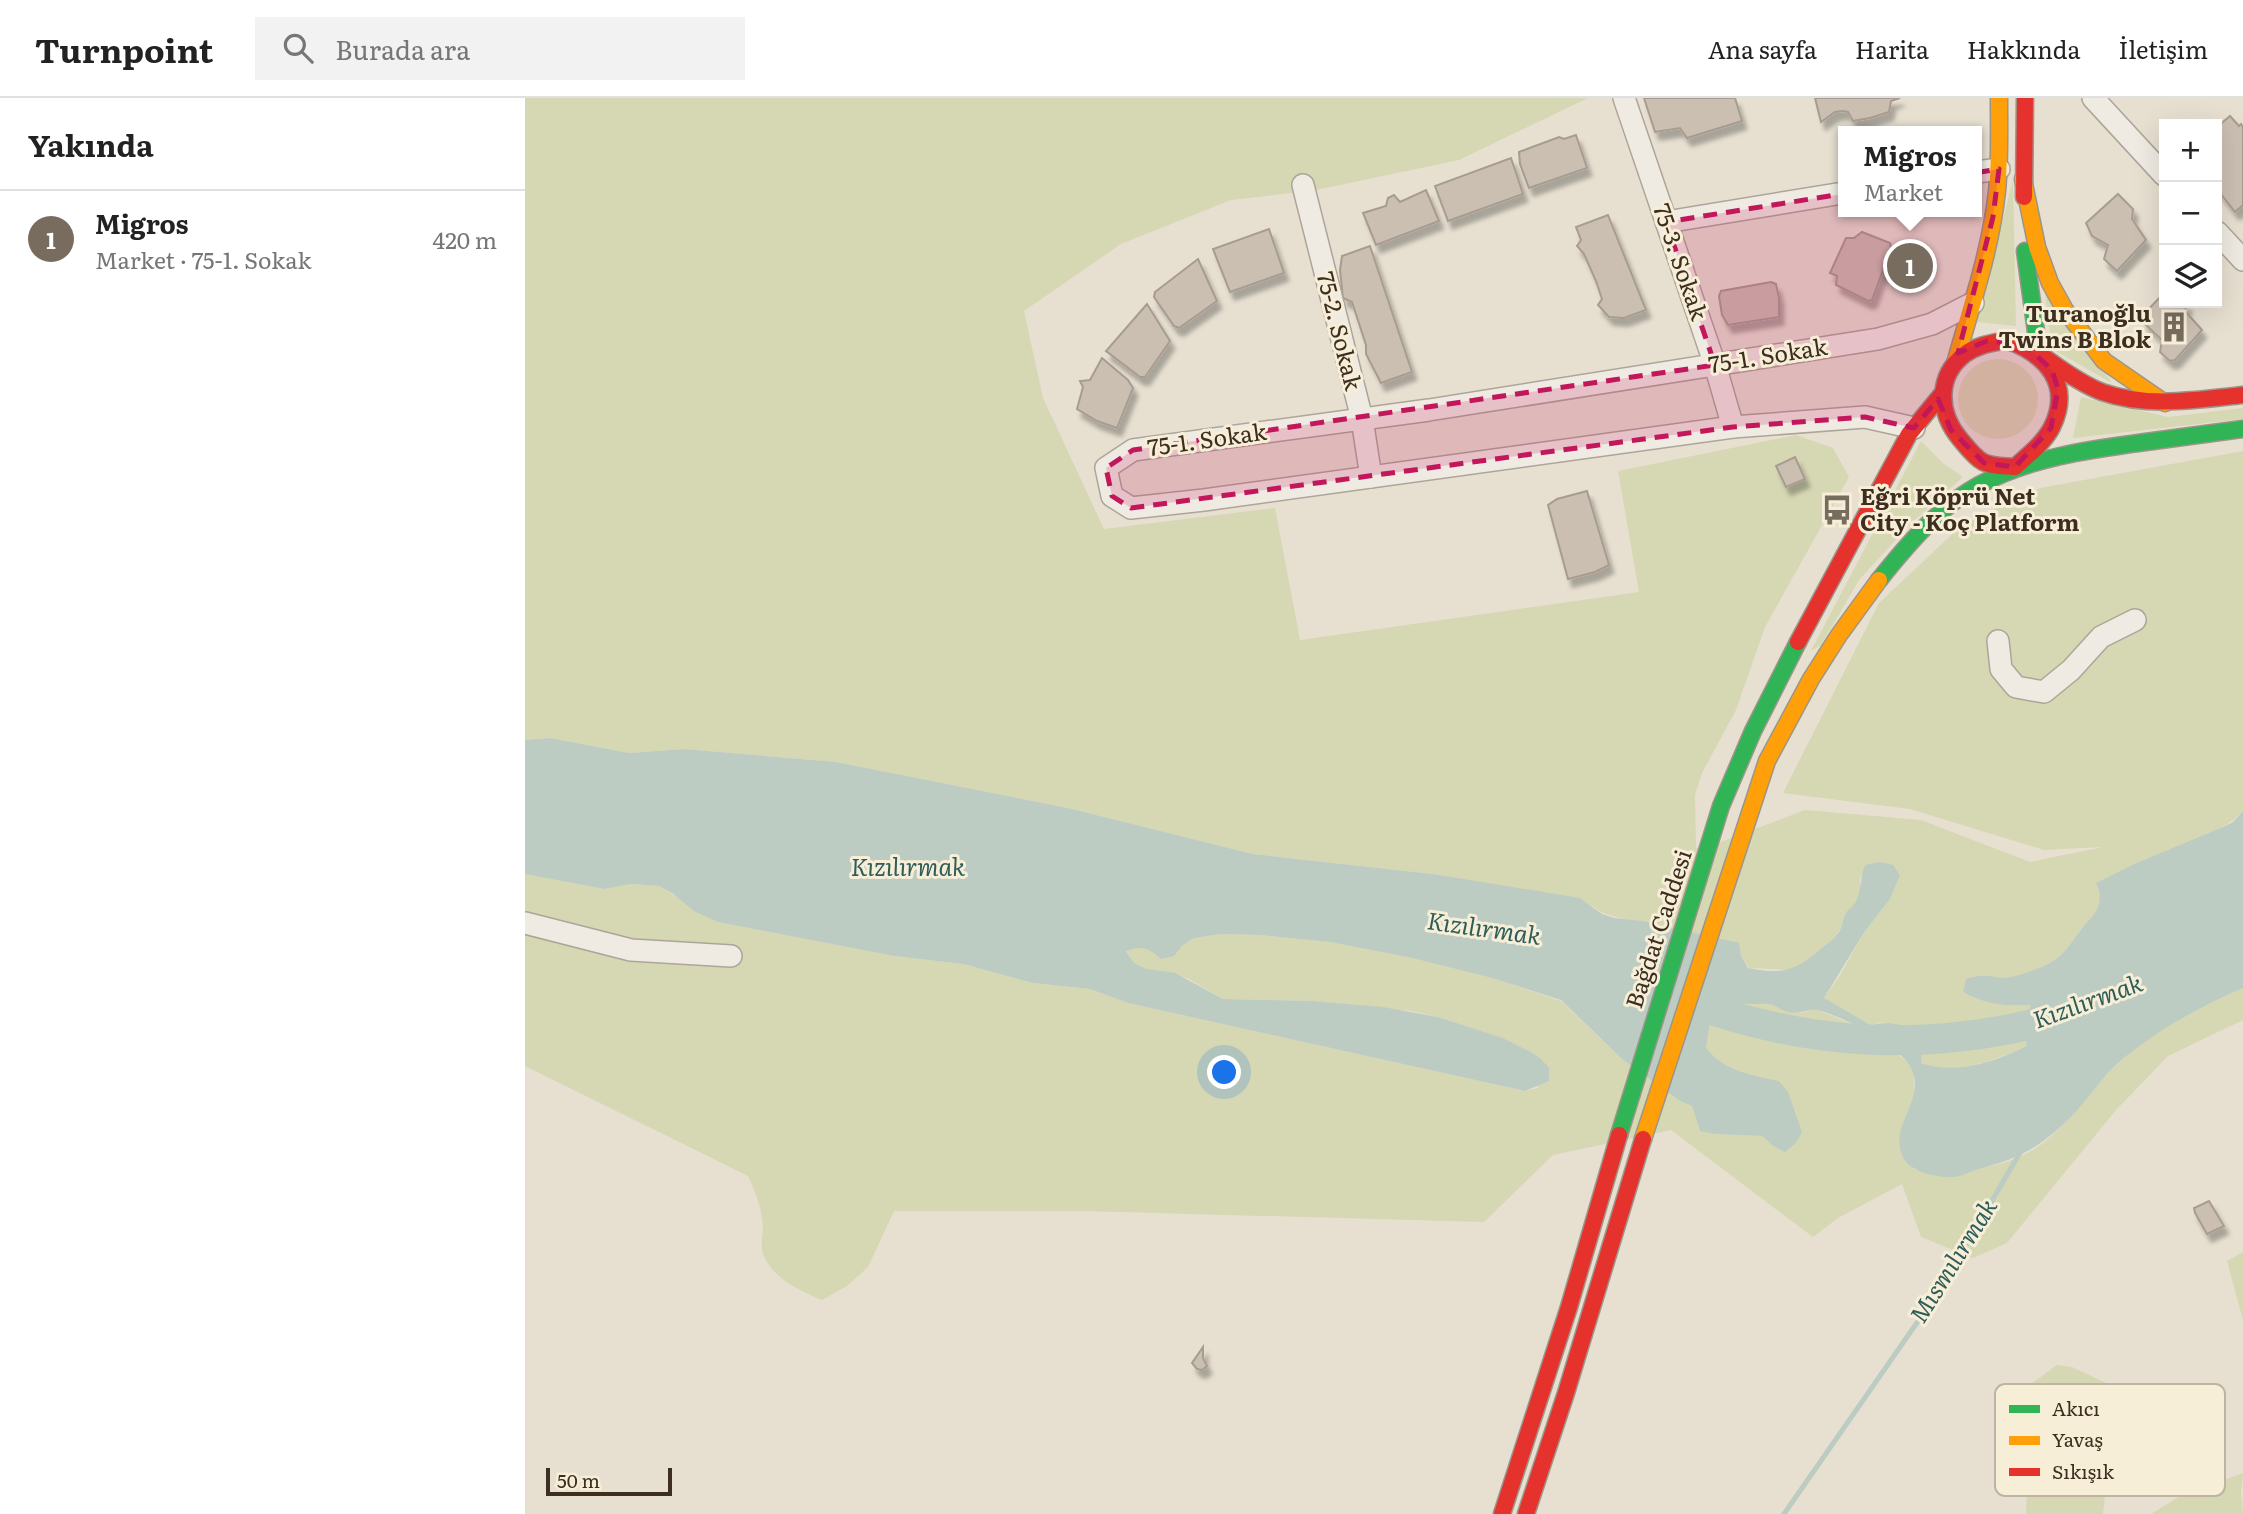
<!DOCTYPE html>
<html lang="tr">
<meta charset="utf-8">
<style>
:root{--surface:#fff;--page:#f2f2f2;--text:#222;--muted:#767676;--line:#e0e0e0;--accent:#786c5e}
body{margin:0;font-family:Literata,serif;background:var(--page);color:var(--text)}
.controls{position:absolute;right:21px;top:21px;display:grid;overflow:hidden;border-radius:0px;box-shadow:0 7px 28px #0002}
.controls button{width:63px;height:63px;display:grid;place-items:center;padding:0;border:0;border-bottom:2px solid var(--line);background:var(--surface);color:var(--text);font:35px sans-serif}
.scale{position:absolute;left:21px;bottom:18px;width:126px;box-sizing:border-box;padding-left:7px;border:4px solid #3d2e20;border-top:0;font-size:19px;line-height:24px;white-space:nowrap;color:#3d2e20;-webkit-text-stroke:5px #f7eed8;paint-order:stroke}
.you{position:absolute;left:700px;top:975px;width:24px;height:24px;margin:-18px;border:5px solid #fff;border-radius:50%;background:#1a73e8;box-shadow:0 0 0 10px #1a73e833}
.badge{display:grid;place-items:center;width:46px;height:46px;border-radius:50%;background:var(--accent);color:#fff;font-size:23px;font-weight:700}
.pin{position:absolute;translate:-50% -50%;border:4px solid #fff;box-shadow:0 2px 7px #0006}
.popup{position:absolute;left:1313px;top:28px;width:144px;height:91px;box-sizing:border-box;display:grid;place-content:center;border-radius:0px;background:var(--surface);filter:drop-shadow(0 2px 5px #0005);font-size:23px;white-space:nowrap;color:var(--muted)}
.popup b{font-size:26px;color:var(--text)}
.popup::after{content:'';position:absolute;left:50%;top:100%;margin-left:-14px;border:14px solid transparent;border-top-color:var(--surface)}
.list{margin:0;padding:0;list-style:none}
h2{display:flex;justify-content:space-between;align-items:center;height:91px;margin:0;padding:0 28px;font-size:30px}
h2 small{font-size:23px;font-weight:400;color:var(--muted)}
.list li{display:grid;grid-template-columns:46px 1fr auto;gap:21px;align-items:center;box-sizing:border-box;height:98px;padding:0 28px;border-top:2px solid var(--line)}
.list b{display:block;font-size:26px;white-space:nowrap}
.list p{margin:0;font-size:23px;white-space:nowrap;color:var(--muted)}
.list em{font-size:23px;font-style:normal;color:var(--muted)}
.icon{flex:none;width:38px;height:38px;fill:none;stroke:currentColor;stroke-width:2;stroke-linecap:round;stroke-linejoin:round}
.map{position:relative;flex:none;width:1718px;height:1416px;overflow:hidden}
header{display:flex;align-items:center;gap:42px;box-sizing:border-box;height:98px;padding:0 35px;background:var(--surface);border-bottom:2px solid var(--line)}
header strong{font-size:33px}
nav{display:flex;gap:38px;margin-inline-start:auto;font-size:24px}
.search{width:490px;height:63px;background:var(--page);display:flex;align-items:center;gap:18px;box-sizing:border-box;padding:0 24px;border-radius:0px;color:var(--muted);font-size:26px}
main{display:flex}
aside{flex:1;background:var(--surface)}
.map>svg:first-child{display:block}
.green{fill:#d6d7b3}
.water{fill:#bcccc2}
.lines{fill:none;stroke-linecap:round;stroke-linejoin:round}
.stream{stroke:#bcccc2;stroke-width:5}
.river{stroke:#bcccc2;stroke-width:30}
.building{fill:#cbbfb2;stroke:#a89c90;stroke-width:2;filter:url(#shadow)}
.street-casing{stroke:#ada599;stroke-width:24}
.fast-casing{stroke:#9c958a;stroke-width:19}
.slow-casing{stroke:#9c958a;stroke-width:19}
.jam-casing{stroke:#9c958a;stroke-width:19}
.street{stroke:#efebe3;stroke-width:21}
.fast{stroke:#30b455;stroke-width:16}
.slow{stroke:#ff9f0a;stroke-width:16}
.jam{stroke:#e5322d;stroke-width:16}
.marked{fill:#c2185b;fill-opacity:0.2;stroke:#c2185b;stroke-width:5;stroke-dasharray:14 9;stroke-linejoin:round}
.labels{text-anchor:middle;stroke-width:6;stroke-linejoin:round;paint-order:stroke}
.street-label{font-size:23px;fill:#3d2e20;stroke:#f7eed8}
.poi-label{font-size:23px;font-weight:bold;fill:#3d2e20;stroke:#f7eed8;text-anchor:end}
.water-label{font-size:24px;font-style:italic;fill:#2f5d5a;stroke:#f7eed8}
.key{fill:#f7eed8;stroke:#bfb4a1;stroke-width:2}
.key-label{font-size:19px;fill:#3d2e20}
</style>
<header>
<strong>Turnpoint</strong>
<div class="search"><svg class="icon" aria-label="search" viewBox="0 0 24 24"><circle cx="10" cy="10" r="6"/><path d="M15 15l6 6"/></svg>Burada ara</div>
<nav><a>Ana sayfa</a><a>Harita</a><a>Hakkında</a><a>İletişim</a></nav>
</header>
<main>
<aside>
<h2>Yakında<small></small></h2>
<ul class="list">
<li><span class="badge">1</span><div><b>Migros</b><p>Market · 75-1. Sokak</p></div><em>420 m</em></li>
</ul>
</aside>
<div class="map">
<svg width="1718" height="1416" viewBox="0 0 1718 1416">
<defs>
<filter id="shadow"><feDropShadow dx="4.5" dy="8" stdDeviation="2" flood-color="#0004"/></filter>
</defs>
<rect width="100%" height="100%" fill="#e7e0d1"/>
<g class="green">
<path d="M0,0h1063l-129,62 -143,30 -85,10 -110,44 -97,67 19,87 61,131 171,-21 25,132 339,-48 -21,-121 178,-36 37,13 16,29 -84,150 -29,83 -34,63 -7,22 1,53 17,-3 92,-35 116,10 109,42 73,-15 -59,3 -134,-41 -127,-16 96,-190 83,-78 78,-37 203,-37v360c-22,24 -67,36 -97,48 -17,7 -33,16 -50,24 9,21 3,28 -12,43 -9,10 -17,26 -28,34 -10,7 -41,18 -53,18 -17,-1 -19,-6 -37,1l-3,13c23,13 42,14 67,13l-4,41c-23,12 -82,33 -105,17 -14,-10 -26,-28 -38,-41l-12,3 -47,-27 15,-21 26,-46 25,-32 10,-24 -8,-10 -12,-3 -20,16v13l-5,13 -10,10 -4,14 -8,11 -32,26 -12,5 -40,-2 -8,-12 -86,-31c-23,-7 -45,-4 -64,-20l-158,-31 -180,-20 -185,-46 -232,-46 -152,-13 -55,4 -79,-15 -25,2z"/>
<path d="M1488,82l3,146 -39,-4z"/>
<path d="M1519,187l68,98 -60,-34z"/>
<circle cx="1473" cy="301" r="40"/>
<path d="M1556,299l87,20 75,-9v11l-170,19z"/>
<path d="M1396,343l23,23 19,13 -53,47 -51,56 -38,65 -10,6z"/>
<path d="M0,776l79,15 27,-5 28,2 59,36 176,34 69,8 70,19 57,6 38,14 397,88 13,-3 -9,-37 -26,-13 -65,-21 -26,-6 -100,-10 -89,-2 -36,-21 -40,-9 -13,-6 -8,-13 12,-4 36,10 8,-10 12,-8 27,-4 39,1 70,7 82,16 80,20 69,23 61,58 58,42 12,5 9,25 13,3 48,2 10,9 7,-64c-27,-6 -55,-10 -73,-33l6,-41 12,-5 13,-1 26,2 13,3 12,6 13,1 14,-4 54,22 38,31 6,10 2,26 -14,51 4,12 10,9c45,0 85,2 124,-24 14,-9 27,-25 38,-37 14,-14 24,-31 39,-44 37,-34 81,-57 127,-77v32l-75,36 -52,54 -109,133 -34,15 -52,-21 -19,-53 -64,34 -25,19 -142,-107 -118,25 -69,67 -400,-11h-190l-26,56 -21,19 -25,14c-23,-10 -49,-21 -59,-46 -3,-7 0,-18 0,-26 -1,-20 -7,-35 -15,-52l-223,-110z"/>
<path d="M1718,1154v68l-16,-59z"/>
<path d="M1532,1267l15,2 45,21 -14,126h-77l5,-130z"/>
<path d="M1718,1375l-2,20 2,21h-92l26,-16z"/>
</g>
<path class="water" d="M25,640l79,15 55,-4 152,13 232,46 185,46 180,20 147,24 22,16 12,4 28,3 97,22 2,13 7,12c36,7 47,3 74,-20 7,-6 15,-11 19,-20 2,-4 2,-11 5,-15 3,-5 8,-7 10,-12 6,-12 4,-24 9,-36l15,-3 13,3 7,10 -10,24 -25,32 -41,67 47,27c29,-6 55,4 50,38 33,12 75,-1 105,-17l4,-41c-25,1 -44,0 -67,-13l3,-13c17,-6 21,-3 37,-1 12,0 42,-11 52,-18 12,-8 20,-24 29,-34 13,-14 21,-24 12,-43l38,-19 87,-36 12,-6 10,-11v177c-46,20 -88,43 -126,76 -15,13 -25,30 -38,44 -30,33 -53,49 -97,60 -9,2 -21,9 -30,9 -14,1 -41,-5 -48,-18 -17,-32 19,-54 9,-86 -7,-26 -70,-56 -95,-63 -9,-2 -20,5 -30,2 -5,-1 -10,-5 -15,-7 -7,-2 -13,-1 -21,-1 -16,0 -25,-4 -40,3l-6,41c18,23 46,27 73,33l9,11 14,40 -6,11 -11,9 -13,-7 -10,-9 -48,-2 -14,-3 -8,-25 -12,-5 -58,-42 -61,-59 -69,-22 -80,-20 -82,-16 -70,-7 -39,-1 -27,4 -12,8 -8,10 -13,3c-12,-11 -19,-14 -35,-8l8,12 13,6 28,4 48,26 89,2 71,6 55,10 65,21 26,13 11,7 9,10v13l-24,10 -397,-88 -38,-14 -57,-6 -70,-19 -69,-8 -176,-34 -24,-11 -22,-18 -13,-7 -28,-2 -27,5 -79,-15v-134z"/>
<g class="lines">
<path class="stream" d="M1259,1416l155,-223 82,-140"/>
<path class="river" d="M1150,899c131,51 258,57 393,18"/>
</g>
<g class="building">
<path d="M1119,0h91l7,23 -55,17 -7,-10 -25,4z"/>
<path d="M1290,0h85l-9,3 -2,11 -19,6 -17,3 -5,-9 -5,-1 -8,1 -14,10z"/>
<path d="M1705,18l9,10 2,-2 2,3v78l-8,7 -18,-23v-62z"/>
<path d="M1051,37l11,33 -58,20 -9,-24 -1,-12 40,-15 5,2z"/>
<path d="M986,60l12,36 -75,27 -13,-35z"/>
<path d="M901,92l13,31 -63,24 -13,-32 23,-7 2,-8 6,-3 6,7z"/>
<path d="M1593,96l15,15 -1,10 14,21 -29,31 -13,-12 4,-14 -16,-9 -6,-13z"/>
<path d="M1083,117l38,95 -22,8 -15,-1 -11,-12 4,-6 -6,-18 -12,-27 -7,-8 4,-6 -5,-13z"/>
<path d="M744,131l15,44 -54,19 -17,-43z"/>
<path d="M1337,134l28,11 1,5 -19,52 -4,1 -32,-16 1,-9 -7,-3 16,-35h8z"/>
<path d="M845,148l42,126 -31,11 -15,-29v-9l-14,-43 -9,-4 -3,-28 2,-14z"/>
<path d="M673,161l19,42 -38,27 -5,-2 -20,-29 1,-5z"/>
<path d="M1246,184l5,2 3,14v19l-51,8 -6,-10 -3,-19 2,-5z"/>
<path d="M1639,195v10h23l-2,8 17,19 -27,30 -5,1 -10,-9 2,-12 -17,-16 -3,-8z"/>
<path d="M622,206l23,37 -25,36h-5l-34,-26z"/>
<path d="M577,260l26,22 5,8 -16,40 -20,-7 -20,-12 6,-22 -3,-6 10,-1z"/>
<path d="M1270,359l10,22 -19,8 -10,-21z"/>
<path d="M1062,393l22,74 -14,7 -27,7 -20,-74 9,-6z"/>
<path d="M1684,1103l15,25 -17,8 -12,-21 -1,-5z"/>
<path d="M678,1249v11l4,8 -5,4 -5,-1 -5,-6z"/>
</g>
<g class="lines">
<g class="street-casing">
<g id="street">
<path d="M1099,0l91,267 18,62"/>
<path d="M1568,0l71,77"/>
<path d="M1452,74l22,-3"/>
<path d="M778,87l59,234 9,58"/>
<path d="M1141,124l177,-29"/>
<path d="M1692,134l26,28"/>
<path d="M1389,330l-49,-11 -132,10 -529,73 -73,8 -19,-12 -6,-28 27,-18 296,-40 449,-71 54,-15 41,-21"/>
<path d="M1473,543l3,28 15,18 28,5 27,-22 30,-33 34,-17"/>
<path d="M0,825l106,27 100,6"/>
</g>
</g>
<g class="fast-casing">
<g id="fast">
<path d="M1500,153l14,103"/>
<path d="M1354,482c28,-35 60,-73 100,-95 54,-29 115,-36 174,-44 30,-4 60,-8 90,-12"/>
<path d="M1094,1037l102,-329 32,-75 45,-89"/>
</g>
</g>
<g class="slow-casing">
<g id="slow">
<path d="M1498,81l14,68 13,36 15,27 39,51 61,42"/>
<path d="M1431,262c16,-56 35,-112 41,-169 3,-31 2,-62 2,-93"/>
<path d="M1118,1041l124,-378 44,-82 28,-44 40,-55"/>
</g>
</g>
<g class="jam-casing">
<g id="jam">
<path d="M1499,99l1,-99"/>
<path d="M1481,242c40,14 67,44 46,87 -8,16 -24,28 -37,40 -10,-1 -22,0 -32,-5 -9,-5 -16,-15 -23,-23 -22,-26 -24,-63 5,-85 12,-9 27,-11 41,-14z"/>
<path d="M1520,260c18,12 36,26 57,34 45,16 94,8 141,3"/>
<path d="M1273,544l111,-208 33,-40"/>
<path d="M977,1416l67,-207 50,-172"/>
<path d="M1001,1416l40,-121 77,-254"/>
</g>
</g>
<use href="#street" class="street"/>
<use href="#fast" class="fast"/>
<use href="#slow" class="slow"/>
<use href="#jam" class="jam"/>
</g>
<path class="marked" d="M1474,71l-6,48 -35,136 29,-12 37,3 28,26 6,19 -7,39 -36,39 -31,-4 -33,-33 -13,-31 -24,29 -49,-11 -132,10 -602,81 -19,-12 -6,-28 27,-18 582,-85 -49,-143z"/>
<defs>
<g id="building-bare" transform="scale(2.415)"><path d="M-4-6H4V6H1V3H-1V6H-4ZM-2.5-4.3h1.7v1.8h-1.7ZM.8-4.3h1.7v1.8H.8ZM-2.5-1h1.7V.8h-1.7ZM.8-1h1.7V.8H.8Z" fill="#786c5e" stroke="#f7eed8" stroke-width="2.5" paint-order="stroke"/></g>
<g id="bus-bare" transform="scale(2.415)"><path d="M-5-6H5V4H4V6H2V4H-2V6H-4V4H-5ZM-3.5-4V0h7V-4ZM-3.5 1.2v1.5H-2V1.2ZM2 1.2v1.5H3.5V1.2Z" fill="#786c5e" stroke="#f7eed8" stroke-width="2.5" paint-order="stroke"/></g>
</defs>
<g fill-rule="evenodd">
<use href="#building-bare" x="1649" y="229"/>
<use href="#bus-bare" x="1312" y="412"/>
</g>
<g class="labels">
<g class="street-label">
<text transform="translate(1155 164) rotate(71)" y="8">75-3. Sokak</text>
<text transform="translate(814 233) rotate(76)" y="8">75-2. Sokak</text>
<text transform="translate(1243 258) rotate(-9)" y="8">75-1. Sokak</text>
<text transform="translate(682 342) rotate(-8)" y="8">75-1. Sokak</text>
<text transform="translate(1134 831) rotate(-72)" y="8">Bağdat Caddesi</text>
</g>
<g class="poi-label">
<text x="1626" y="224">Turanoğlu<tspan x="1626" dy="26">Twins B Blok</tspan></text>
<text x="1335" y="407" text-anchor="start">Eğri Köprü Net<tspan x="1335" dy="26">City - Koç Platform</tspan></text>
</g>
<g class="water-label">
<text x="383" y="778">Kızılırmak</text>
<text transform="translate(959 831) rotate(8)" y="8">Kızılırmak</text>
<text transform="translate(1563 904) rotate(-20)" y="8">Kızılırmak</text>
<text transform="translate(1429 1163) rotate(-58)" y="8">Mısmılırmak</text>
</g>
</g>
<rect x="1470" y="1286" width="230" height="112" rx="10" class="key"/>
<rect x="1484" y="1307" width="31" height="8" fill="#30b455"/>
<rect x="1484" y="1338" width="31" height="9" fill="#ff9f0a"/>
<rect x="1484" y="1370" width="31" height="8" fill="#e5322d"/>
<g class="key-label">
<text x="1527" y="1318">Akıcı</text>
<text x="1527" y="1349">Yavaş</text>
<text x="1527" y="1381">Sıkışık</text>
</g>
</svg>
<div class="controls">
<button>+</button>
<button>−</button>
<button><svg class="icon" aria-label="layers" viewBox="0 0 24 24"><path d="M12 4l9 5-9 5-9-5zM3 14l9 5 9-5"/></svg></button>
</div>
<div class="scale">50 m</div>
<div class="you"></div>
<div class="pin badge" style="left:1385px;top:168px">1</div>
<div class="popup"><b>Migros</b>Market</div>
</div>
</main>
